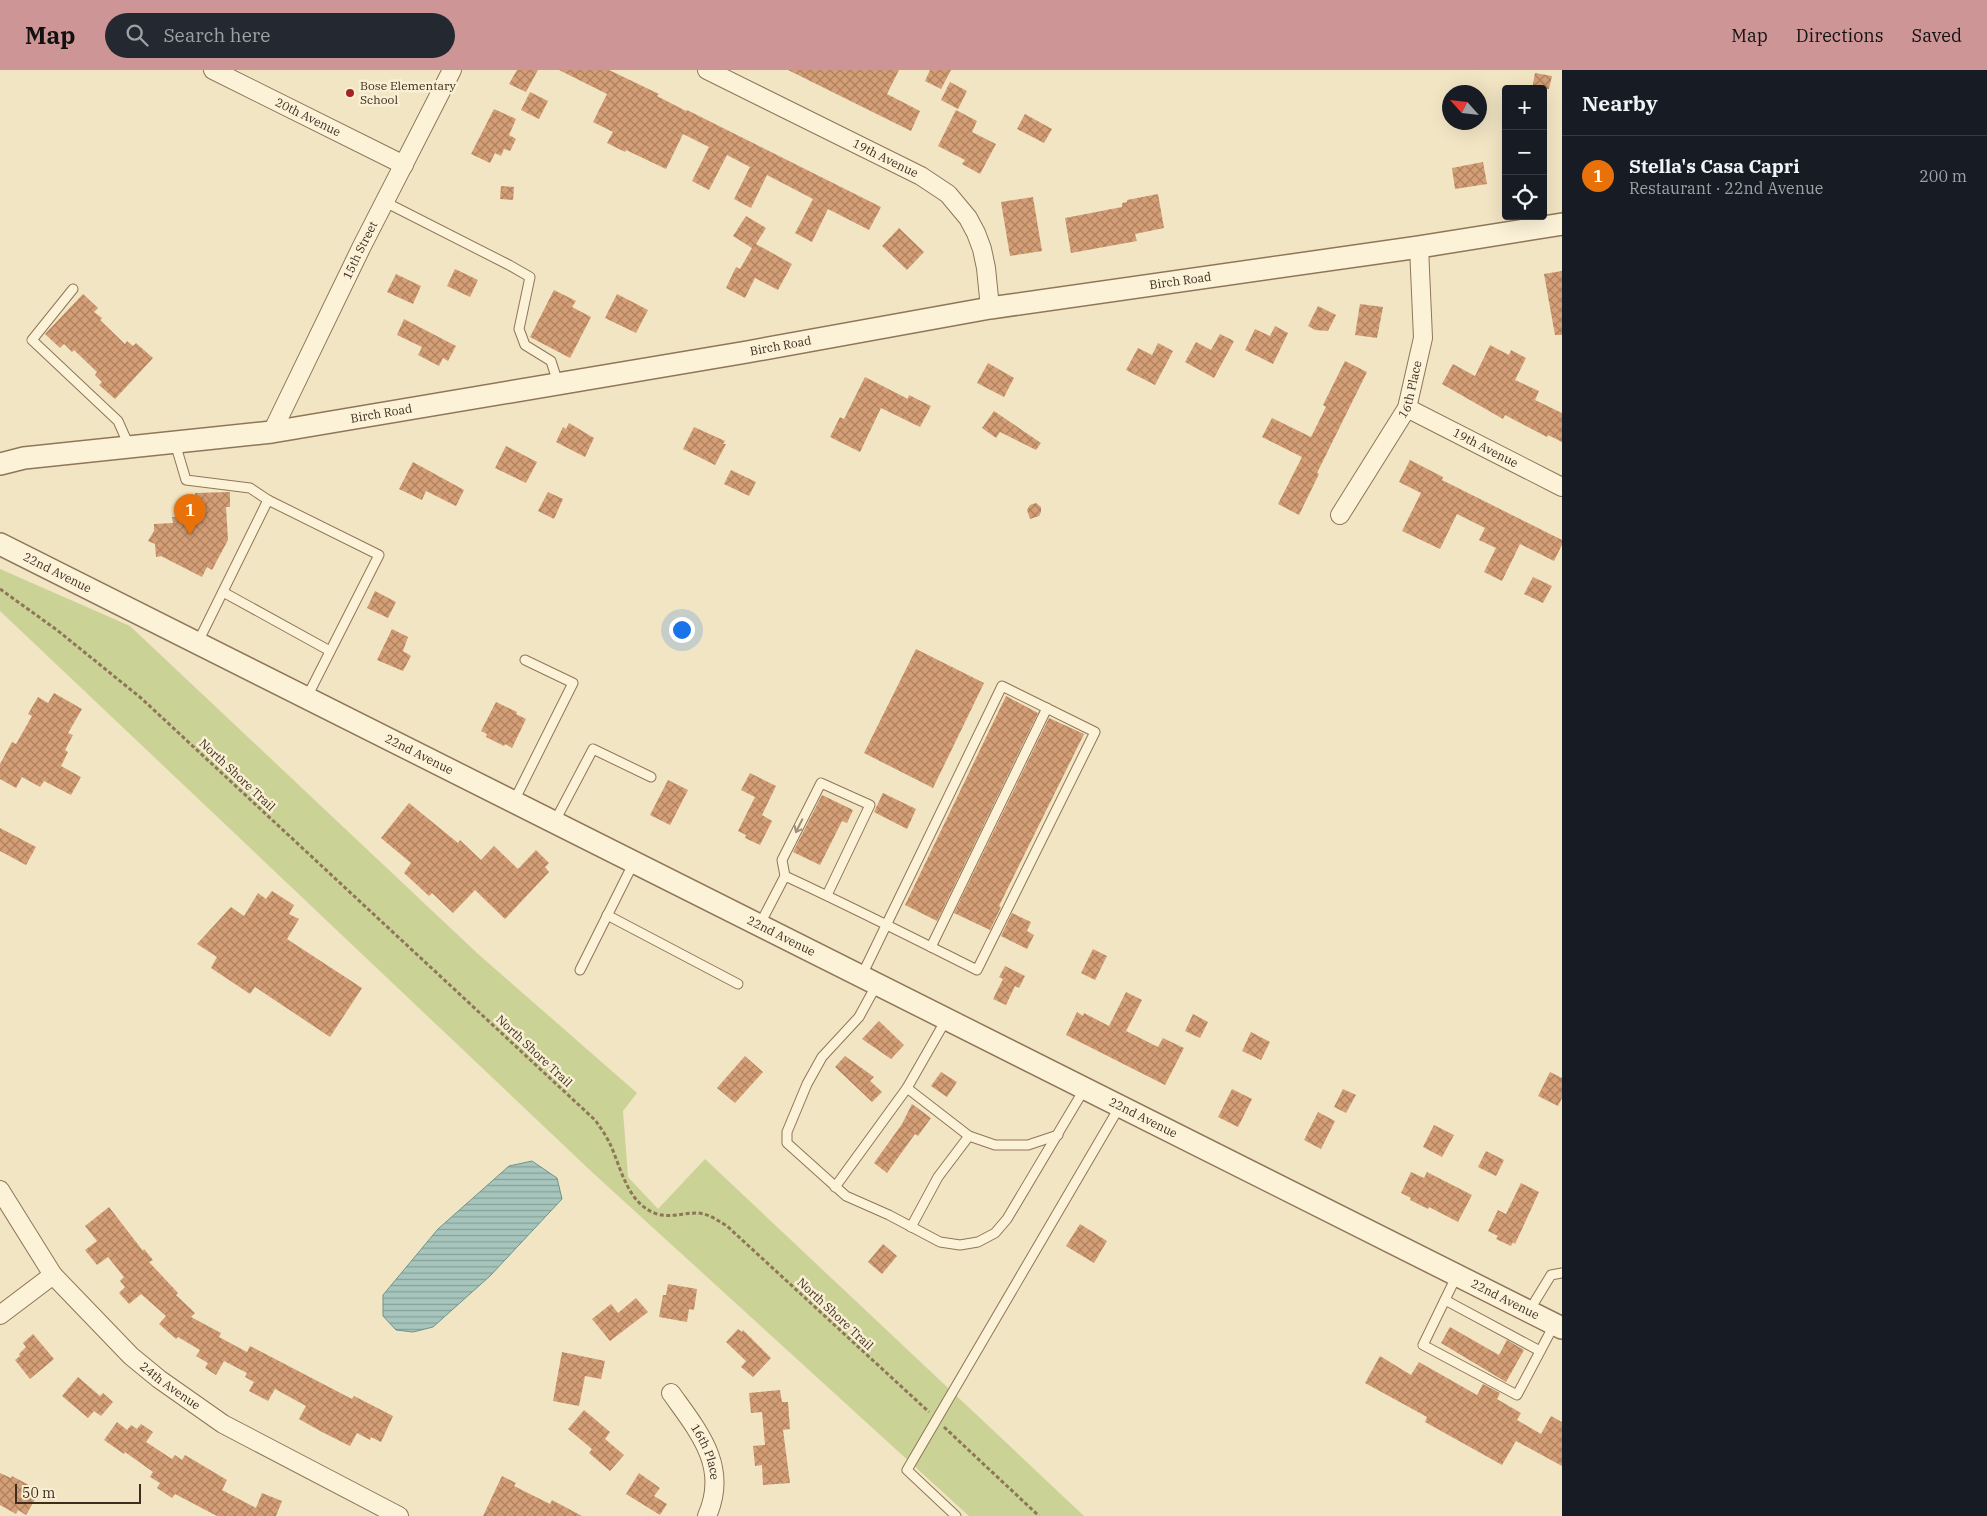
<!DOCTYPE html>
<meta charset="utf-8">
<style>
:root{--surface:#171b24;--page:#242831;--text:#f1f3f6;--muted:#9ea1a6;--line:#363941;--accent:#ce9597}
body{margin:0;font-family:"IBM Plex Serif",serif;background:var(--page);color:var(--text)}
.controls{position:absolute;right:15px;top:15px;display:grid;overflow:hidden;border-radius:5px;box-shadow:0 5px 20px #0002}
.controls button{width:45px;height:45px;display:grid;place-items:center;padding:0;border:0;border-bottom:1px solid var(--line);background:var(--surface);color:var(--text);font:25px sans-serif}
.compass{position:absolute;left:1442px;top:15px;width:45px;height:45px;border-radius:50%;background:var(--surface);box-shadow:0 5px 20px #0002;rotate:297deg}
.scale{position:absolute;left:15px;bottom:12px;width:126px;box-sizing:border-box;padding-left:5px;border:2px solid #3e2d1e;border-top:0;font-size:14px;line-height:18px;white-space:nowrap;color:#3e2d1e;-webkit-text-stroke:4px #f9efd4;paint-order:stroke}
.you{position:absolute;left:681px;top:559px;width:18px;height:18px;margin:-12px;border:4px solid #fff;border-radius:50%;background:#1a73e8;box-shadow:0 0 0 8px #1a73e833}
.badge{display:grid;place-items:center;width:32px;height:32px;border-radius:50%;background:var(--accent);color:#fff;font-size:16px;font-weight:700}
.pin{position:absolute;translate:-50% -41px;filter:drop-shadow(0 1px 2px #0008)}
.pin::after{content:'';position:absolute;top:26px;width:18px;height:15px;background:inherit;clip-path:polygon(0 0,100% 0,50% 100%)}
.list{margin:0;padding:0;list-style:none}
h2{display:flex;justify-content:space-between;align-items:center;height:65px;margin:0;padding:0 20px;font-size:21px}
h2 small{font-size:16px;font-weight:400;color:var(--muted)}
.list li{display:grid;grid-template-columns:32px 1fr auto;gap:15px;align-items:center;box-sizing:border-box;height:80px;padding:0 20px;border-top:1px solid var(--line)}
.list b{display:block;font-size:19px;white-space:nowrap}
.list p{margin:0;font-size:16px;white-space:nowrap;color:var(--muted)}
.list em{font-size:16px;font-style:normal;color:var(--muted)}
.icon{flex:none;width:28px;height:28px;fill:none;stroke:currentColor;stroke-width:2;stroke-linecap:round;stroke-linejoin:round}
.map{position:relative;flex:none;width:1562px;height:1446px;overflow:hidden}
header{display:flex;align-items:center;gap:30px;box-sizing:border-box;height:70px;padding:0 25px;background:var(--accent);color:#111}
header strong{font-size:24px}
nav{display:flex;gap:28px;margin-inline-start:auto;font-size:18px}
.search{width:350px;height:45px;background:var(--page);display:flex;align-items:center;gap:12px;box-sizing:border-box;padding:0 18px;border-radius:28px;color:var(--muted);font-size:19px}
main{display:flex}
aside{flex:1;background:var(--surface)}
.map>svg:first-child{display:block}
.green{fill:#cad296}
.water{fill:url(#water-rules);stroke:#6c948b}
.building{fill:url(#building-cross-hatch)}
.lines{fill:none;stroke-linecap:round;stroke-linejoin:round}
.service-casing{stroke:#8f7658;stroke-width:11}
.minor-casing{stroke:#8f7658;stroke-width:20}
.tertiary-casing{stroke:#8f7658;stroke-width:24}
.path{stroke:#8f7658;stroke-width:3;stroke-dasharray:4 2.5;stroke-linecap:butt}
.service{stroke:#fcf2d8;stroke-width:9}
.minor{stroke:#fcf2d8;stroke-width:18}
.tertiary{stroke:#fcf2d8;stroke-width:21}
.oneway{stroke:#9d907b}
.poi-dot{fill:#a42322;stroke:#f9efd4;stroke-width:2}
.labels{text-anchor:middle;stroke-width:5;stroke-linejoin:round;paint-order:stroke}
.poi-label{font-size:12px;fill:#3e2d1e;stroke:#f9efd4;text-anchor:start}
.street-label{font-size:12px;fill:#3e2d1e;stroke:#f9efd4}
</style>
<header>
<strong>Map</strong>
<div class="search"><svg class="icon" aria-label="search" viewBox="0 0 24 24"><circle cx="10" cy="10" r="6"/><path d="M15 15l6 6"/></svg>Search here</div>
<nav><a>Map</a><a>Directions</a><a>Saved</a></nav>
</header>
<main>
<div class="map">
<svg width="1562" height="1446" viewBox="0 0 1562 1446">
<defs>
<pattern id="water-rules" width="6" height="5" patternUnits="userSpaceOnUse" patternTransform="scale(1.25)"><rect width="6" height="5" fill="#a6c5bc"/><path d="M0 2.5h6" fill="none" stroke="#89a098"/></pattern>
<pattern id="building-cross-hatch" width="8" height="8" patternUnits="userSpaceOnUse" patternTransform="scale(1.25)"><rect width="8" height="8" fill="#d49e76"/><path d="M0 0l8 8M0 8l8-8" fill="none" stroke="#ad8160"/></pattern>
</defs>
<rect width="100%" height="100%" fill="#f2e5c4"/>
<path class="green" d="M0,499l130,57 347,327 160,140 -14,18 5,66 30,32 47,-50 379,357h-115l-376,-343 -593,-562z"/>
<path class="water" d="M532,1091l25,17 5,21 -72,77 -57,51 -20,5 -17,-2 -13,-14v-21l55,-66 71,-63z"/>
<g class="building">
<path d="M517,0h21l-12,22 -17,-8z"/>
<path d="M559,0h50l50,24 -2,2 29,15 1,-1 194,97 -12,23 -41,-21 -16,33 -17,-9 18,-34 -46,-24 -16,33 -17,-9 16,-32 -23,-12 -18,35 -17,-9 17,-34 -26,-13 -17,35 -40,-19 -1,2 -18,-9 6,-11 -20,-10 14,-28z"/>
<path d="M788,0h111l-12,24 33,17 -9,20z"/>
<path d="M930,0h21l-10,19 -16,-8z"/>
<path d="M1535,3l17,3 -3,13h-17z"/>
<path d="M950,12l17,9 -9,18 -17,-9z"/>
<path d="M530,22l18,9 -9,18 -18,-9z"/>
<path d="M494,39l22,10 -7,16 7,4 -6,12 -6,-2 -3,7 -6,-3 -5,10 -19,-9z"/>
<path d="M956,40l21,11 -5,11 24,12 -16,30 -18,-10 3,-4 -27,-14z"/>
<path d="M1025,44l27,15 -8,14 -27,-14z"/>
<path d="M1483,92l4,22 -32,5 -3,-21z"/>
<path d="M501,116l13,1 -1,13 -13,-1z"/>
<path d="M1158,124l6,34 -29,6 2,7 -66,12 -6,-35 57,-11v-4l5,-1v-2z"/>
<path d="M1033,127l9,54 -32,5 -9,-54z"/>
<path d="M746,146l20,12 -10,16 36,20 -14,26 -23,-12 -10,20 -19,-10 10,-21 4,2 12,-21 -19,-12z"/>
<path d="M899,158l25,24 -17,18 -25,-24z"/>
<path d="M455,199l23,11 -8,17 -23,-11z"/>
<path d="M1562,201v64h-7l-11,-61z"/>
<path d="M396,204l25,12 -8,18 -26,-12z"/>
<path d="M554,220l22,11 -4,6 19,10 -21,41 -40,-21z"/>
<path d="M83,224l15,14 -4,4 8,6 -2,2 25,24 2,-3 6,5 3,-3 17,15 -38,41 -16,-14 3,-3 -7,-7 2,-3 -23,-22 -2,2 -8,-8 -4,4 -15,-14z"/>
<path d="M617,224l31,16 -12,23 -31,-15z"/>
<path d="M1360,234l23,3 -6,31 -22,-3z"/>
<path d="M1318,236l18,9 -8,16 -13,-1 -7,-4z"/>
<path d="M404,249l52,27 -8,15 -5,-3 -4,8 -21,-11 4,-8 -25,-12z"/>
<path d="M1275,256l13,7 -15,31 -28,-14 10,-21 15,7z"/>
<path d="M1220,264l14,7 -20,37 -29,-16 11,-20 15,8z"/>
<path d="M1158,273l15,8 -18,34 -29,-15 12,-22 14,7z"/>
<path d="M1490,275l19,10 2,-5 15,8 -11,22 24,11 -4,9 27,13v29l-14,-7 -1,2 -42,-22 -2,4 -61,-35 11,-20 22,12z"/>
<path d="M1345,291l22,11 -50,101 2,1 -20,41 -21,-11 24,-47 -40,-20 10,-19 39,19 15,-30 -3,-2z"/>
<path d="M988,293l26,15 -10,19 -27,-14z"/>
<path d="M865,307l43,22 1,-4 22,11 -11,21 -39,-19 -21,44 -30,-15 10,-20 4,2z"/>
<path d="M994,341l47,32 -5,7 -36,-18 -4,6 -14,-10z"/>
<path d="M569,353l25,15 -9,19 -29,-15 7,-15 3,2z"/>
<path d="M694,357l31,14 -2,3h3l-11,21 -32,-16z"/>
<path d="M506,376l31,16 -11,21 -31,-15z"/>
<path d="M1410,390l33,17 -1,3 120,60v5l-8,16 -34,-17 -18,37 -18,-9 12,-24 -17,-8 6,-12 -28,-14 -17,35 -38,-18 19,-38 -22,-11z"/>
<path d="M413,392l51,28 -8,16 -30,-15 -4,9 -23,-11z"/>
<path d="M731,400l25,12 -7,14 -25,-12z"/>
<path d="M230,422v15h-4l2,33 -16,30 -5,-3 -5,10 -41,-21 -5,1 -1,-13 -7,-3 6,-10v-7l19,-1 -1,-6 24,-1 -1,-23z"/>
<path d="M548,422l15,7 -9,20 -16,-8z"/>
<path d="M1036,433l5,4v5l-2,4 -9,3 -3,-9 3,-5z"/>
<path d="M1533,507l19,9 -9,17 -19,-9z"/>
<path d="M375,521l21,11 -8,16 -21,-10z"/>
<path d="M392,559l16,8 -5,14 8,5 -8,15 -26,-11z"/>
<path d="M916,579l68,34 -51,105 -69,-35z"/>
<path d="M54,623l28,16 -14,24 5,2 -8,15 3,2 -7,14 20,11 -10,18 -27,-14 -4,6 -18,-10 -6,11 -16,-9v-15l12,-22 4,2 16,-28 -4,-2 10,-17 10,6z"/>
<path d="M1006,626l32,17 -101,208 -32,-16z"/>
<path d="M496,632l21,10 -1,2 10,5 -14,29 -7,-4 -1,2 -18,-9 1,-3 -6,-3z"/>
<path d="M1049,648l35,16 -85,172 2,1 -11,23 -36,-17z"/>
<path d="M750,703l26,13 -14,29 10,6 -12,24 -15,-7 1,-3 -8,-4 17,-34 -14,-7z"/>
<path d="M668,710l20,10 -18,35 -20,-10z"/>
<path d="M883,723l33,16 -9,20 -33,-17z"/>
<path d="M822,725l31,15 -6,13 -5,-2 -22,44 -27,-13z"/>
<path d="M409,733l49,40 2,-3 21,20 13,-14 24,23 18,-19 13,13 -4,4 4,5 -44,47 -30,-29 -22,23 -21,-20 -3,3 -25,-23 7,-10 -30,-25z"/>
<path d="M0,758l36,19 -10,18 -26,-14z"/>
<path d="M272,821l22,14 -5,9 10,5 -12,20 75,49 -32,49 -75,-50 -5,7 -39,-26 6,-11 -20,-13 34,-37 13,9 14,-23 8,6z"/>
<path d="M1012,843l19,9 -4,9 7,4 -7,14 -26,-13z"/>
<path d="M1093,879l14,7 -12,24 -14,-7z"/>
<path d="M1005,896l20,10 -6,12 -4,-2 -9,19 -13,-6 10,-20 -4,-2z"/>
<path d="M1126,922l16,8 -16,31 32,16 5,-9 21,10 -19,37 -99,-50 11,-23 6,4 1,-3 25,13z"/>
<path d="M1193,944l15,8 -8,16 -15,-7z"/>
<path d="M879,951l25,24 -13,14 -29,-20z"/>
<path d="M1251,962l19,10 -9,18 -19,-9z"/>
<path d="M745,986l18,16 -28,31 -18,-15z"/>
<path d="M845,986l29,21 -4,4 12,11 -10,10 -37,-35z"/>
<path d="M941,1002l16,10 -10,15 -16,-11z"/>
<path d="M1550,1002l12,6v20l-4,8 -20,-10z"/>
<path d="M1232,1019l20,10 -14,28 -20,-10z"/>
<path d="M1343,1019l13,6 -10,18 -12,-6z"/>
<path d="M912,1034l19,14 -13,18 -3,-2 -28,39 -13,-10 28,-39z"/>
<path d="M1318,1042l17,9 -14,28 -17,-9z"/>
<path d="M1434,1055l20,10 -12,22 -19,-10z"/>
<path d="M1486,1081l18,9 -8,16 -18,-9z"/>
<path d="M1411,1102l13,6 3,-6 45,23 -14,27 -29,-15 -1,2 -18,-9 1,-2 -10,-5z"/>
<path d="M1521,1113l18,9 -24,52 -2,-2 -2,4 -15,-7 2,-3 -10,-5 10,-21 8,4z"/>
<path d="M109,1137l34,44 1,-2 9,11 -4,2 29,31 -2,2 19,18 -4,4 30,16 -2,4 28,15 3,-6 102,53 2,-3 39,20 -12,26 -10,-5 -1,3 -13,-7 -7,13 -28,-14 -23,-13 7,-13 -31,-17 -7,12 -19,-10 5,-9 -9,-5 2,-4 -23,-12 -8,14 -11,-7 3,-5 -12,-7 4,-6 -22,-13 -2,2 -17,-15 7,-8 -25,-22 -12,10 -10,-11 6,-6 -5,-6 4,-4 -16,-20 -11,8 -12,-15 12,-9 -12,-15z"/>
<path d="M1080,1154l27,17 -13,22 -28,-17z"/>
<path d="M883,1174l14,12 -15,18 -14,-12z"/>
<path d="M668,1214l29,5 -3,21 -5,-1 -2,13 -28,-5 4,-22h3z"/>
<path d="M636,1228l12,14 -38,29 -18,-22 19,-15 7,9z"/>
<path d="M1450,1257l49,28 8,-15 17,10 -18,32 -65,-39z"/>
<path d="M738,1259l4,3 1,-2 28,28 -18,19 -12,-10 5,-6 -20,-19z"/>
<path d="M33,1264l21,25 -24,20 -15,-19 5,-4 -1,-2 7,-7 -3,-4z"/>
<path d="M562,1282l43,9 -4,18 -16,-3 -6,30 -26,-5z"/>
<path d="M1380,1286l31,19 8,-13 58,33 6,-11 17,9 -3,6 24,14 -4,7 24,14 10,-18 11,6v44l-46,-25 -14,24 -77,-43 2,-5 -62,-34z"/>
<path d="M78,1307l22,19 3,-3 10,9 -12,14 -7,-5 -6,7 -26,-22z"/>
<path d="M780,1320l2,12h6l2,27 -7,1 7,53 -27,2 -1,-20 -7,1 -2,-20 12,-1 -3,-33 -11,1 -2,-20z"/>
<path d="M584,1340l26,22 -5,7 19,16 -14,16 -21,-18 3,-4 -24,-20z"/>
<path d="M117,1352l10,8 4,-5 6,4 4,-5 12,8 -7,10 26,17 3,-4 7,5 3,-5 42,25 -5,10 34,18 6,-15 20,8 -6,15h-59l-42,-22 -3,4 -15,-10 3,-5 -10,-6 3,-5 -28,-20 -1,2 -20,-14z"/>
<path d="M0,1403l11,5 1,-2 28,15 -14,24 -8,-5 -2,4 -16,-9z"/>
<path d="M639,1403l21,15 -6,8 13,8 -7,11 -34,-21z"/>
<path d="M502,1406l14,7 -2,3 36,18 2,-4 30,16h-99z"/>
</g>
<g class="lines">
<g class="service-casing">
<g id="service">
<path d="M385,132l124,63 21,12 -11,52 6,16 26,16 7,22"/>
<path d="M73,219l-41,51 86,81 12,27"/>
<path d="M175,373l11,37 64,8 18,12 111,55 -72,142"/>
<path d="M223,522l107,59"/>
<path d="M198,572l70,-142"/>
<path d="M514,731l59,-118 -48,-23"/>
<path d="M555,751l38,-72 58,28"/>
<path d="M785,806l-3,-16 39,-77 49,22 -43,90"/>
<path d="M607,845l131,69"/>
<path d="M760,854l25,-48c65,30 128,62 192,94l118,-238 -93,-46 -140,289"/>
<path d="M931,877l116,-239"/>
<path d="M580,900l54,-108"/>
<path d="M877,914l-18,33 -37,40 -15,27 -20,48v11l59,53 43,19 51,27 20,3 18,-3 17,-9 12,-14 78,-131"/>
<path d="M907,1018l62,48 26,9h33l30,-10"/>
<path d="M835,1117l72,-99 40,-70"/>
<path d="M911,1157l27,-50 31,-41"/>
<path d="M1457,1205l-34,70 94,50 37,-70"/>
<path d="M1445,1230l95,51"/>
<path d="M1529,1241l22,-36 11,-2"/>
<path d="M956,1446l-49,-46 213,-364"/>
</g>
</g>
<g class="minor-casing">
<g id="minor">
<path id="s1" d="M213,0l191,95"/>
<path id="s2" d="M707,0l214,106 27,18 20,24 8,15 6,16 4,19 4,40"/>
<path id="s3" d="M1407,338l155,79"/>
<path id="s4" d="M272,362l90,-186 90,-176"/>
<path id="s5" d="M1340,445l67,-107 16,-70 -4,-91"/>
<path id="s6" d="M0,1120l53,85 78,81 28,23 64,45 176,92"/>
<path d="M0,1245l53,-40"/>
<path id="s7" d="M671,1323c28,39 58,74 36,123"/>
</g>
</g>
<g class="tertiary-casing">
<g id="tertiary">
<path id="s8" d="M0,394l24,-6 248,-26 475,-80 243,-44 429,-61 143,-23"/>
<path id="s9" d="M0,474l1562,784"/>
</g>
</g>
<g class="path">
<path d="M0,519l57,41 84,68 454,422c6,8 12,17 16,26 11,25 17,58 46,68 13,4 26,-1 39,-1 12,0 21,7 31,13l202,186"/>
<path d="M944,1357l95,89"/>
</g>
<use href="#service" class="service"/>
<use href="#minor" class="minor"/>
<use href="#tertiary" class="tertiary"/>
</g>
<defs><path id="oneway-shaft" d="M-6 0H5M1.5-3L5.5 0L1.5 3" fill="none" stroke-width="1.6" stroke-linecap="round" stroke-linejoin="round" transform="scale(1.25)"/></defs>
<use class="oneway" href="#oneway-shaft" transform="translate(799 756) rotate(117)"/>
<circle class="poi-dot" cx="350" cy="23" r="5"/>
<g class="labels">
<g class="poi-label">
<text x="360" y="20">Bose Elementary<tspan x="360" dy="14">School</tspan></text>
</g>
<g class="street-label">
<text dy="4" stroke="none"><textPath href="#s1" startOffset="106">20th Avenue</textPath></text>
<text dy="4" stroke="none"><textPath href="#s2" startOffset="199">19th Avenue</textPath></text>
<text dy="4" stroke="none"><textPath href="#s4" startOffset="202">15th Street</textPath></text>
<text dy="4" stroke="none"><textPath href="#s8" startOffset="1195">Birch Road</textPath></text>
<text dy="4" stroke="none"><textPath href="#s8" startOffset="790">Birch Road</textPath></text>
<text dy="4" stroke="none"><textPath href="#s5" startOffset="145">16th Place</textPath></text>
<text dy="4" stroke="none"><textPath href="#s8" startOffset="385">Birch Road</textPath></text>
<text dy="4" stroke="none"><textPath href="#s3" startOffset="88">19th Avenue</textPath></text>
<text dy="4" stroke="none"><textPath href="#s9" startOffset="64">22nd Avenue</textPath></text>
<text dy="4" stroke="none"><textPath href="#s9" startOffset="469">22nd Avenue</textPath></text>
<text transform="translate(237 705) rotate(43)" y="4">North Shore Trail</text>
<text dy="4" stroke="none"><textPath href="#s9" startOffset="874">22nd Avenue</textPath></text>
<text transform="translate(534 981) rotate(43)" y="4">North Shore Trail</text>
<text dy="4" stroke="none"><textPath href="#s9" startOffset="1279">22nd Avenue</textPath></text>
<text dy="4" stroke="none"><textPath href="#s9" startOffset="1684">22nd Avenue</textPath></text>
<text transform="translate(835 1244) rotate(43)" y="4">North Shore Trail</text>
<text dy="4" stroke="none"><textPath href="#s6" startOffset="262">24th Avenue</textPath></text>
<text dy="4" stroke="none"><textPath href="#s7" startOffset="69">16th Place</textPath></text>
</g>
</g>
</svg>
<div class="controls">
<button>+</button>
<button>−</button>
<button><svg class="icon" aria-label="locate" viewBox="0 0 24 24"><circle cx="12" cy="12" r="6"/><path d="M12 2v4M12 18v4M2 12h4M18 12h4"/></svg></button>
</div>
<svg class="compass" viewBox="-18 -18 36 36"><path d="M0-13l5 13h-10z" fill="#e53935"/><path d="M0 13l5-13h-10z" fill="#9ea1a6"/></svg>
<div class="scale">50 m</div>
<div class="you"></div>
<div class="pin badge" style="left:190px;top:465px;background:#e8710a">1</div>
</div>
<aside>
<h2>Nearby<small></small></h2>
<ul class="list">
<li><span class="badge" style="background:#e8710a">1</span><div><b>Stella's Casa Capri</b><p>Restaurant · 22nd Avenue</p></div><em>200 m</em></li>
</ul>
</aside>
</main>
